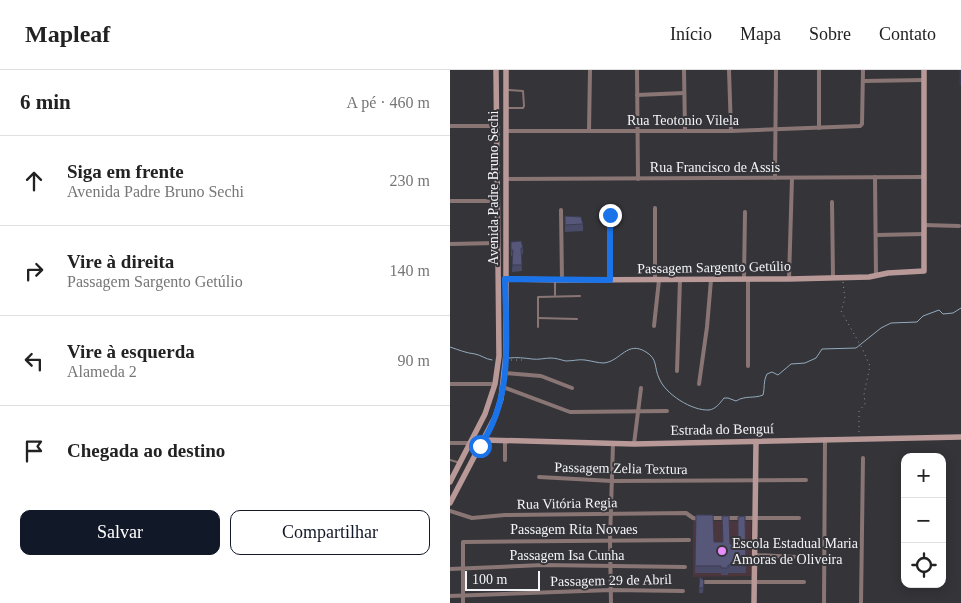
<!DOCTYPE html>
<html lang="pt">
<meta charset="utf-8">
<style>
:root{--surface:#fff;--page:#f2f2f2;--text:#222;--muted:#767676;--line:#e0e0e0;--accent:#111827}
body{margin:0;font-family:"Times New Roman",serif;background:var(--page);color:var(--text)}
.controls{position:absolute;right:15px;bottom:15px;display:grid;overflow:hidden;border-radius:10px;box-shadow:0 2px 12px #0003}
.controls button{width:45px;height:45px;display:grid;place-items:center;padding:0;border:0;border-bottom:1px solid var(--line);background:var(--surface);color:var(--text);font:25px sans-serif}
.scale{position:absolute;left:15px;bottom:12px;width:75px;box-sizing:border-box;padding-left:5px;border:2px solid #f4f5f8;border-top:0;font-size:14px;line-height:18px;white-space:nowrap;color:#f4f5f8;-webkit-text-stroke:4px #343439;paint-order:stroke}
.stop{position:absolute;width:15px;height:15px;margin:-11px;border:4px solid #1a73e8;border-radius:50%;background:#fff}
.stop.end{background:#1a73e8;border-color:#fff;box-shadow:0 1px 5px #0008}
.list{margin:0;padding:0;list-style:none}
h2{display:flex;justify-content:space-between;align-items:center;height:65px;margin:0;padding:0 20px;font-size:21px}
h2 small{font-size:16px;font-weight:400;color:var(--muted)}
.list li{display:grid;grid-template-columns:32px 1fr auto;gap:15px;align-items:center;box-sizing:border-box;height:90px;padding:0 20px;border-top:1px solid var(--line)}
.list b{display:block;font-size:19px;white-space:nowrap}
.list p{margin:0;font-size:16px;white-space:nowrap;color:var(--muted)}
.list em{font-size:16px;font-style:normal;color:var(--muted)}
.actions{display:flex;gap:10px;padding:15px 20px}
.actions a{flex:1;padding:11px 0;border:1px solid var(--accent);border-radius:10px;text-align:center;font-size:18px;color:var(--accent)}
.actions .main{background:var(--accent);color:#fff}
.icon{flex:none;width:28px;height:28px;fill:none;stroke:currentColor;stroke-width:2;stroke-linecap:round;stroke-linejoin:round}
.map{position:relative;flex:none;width:511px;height:533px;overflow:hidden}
header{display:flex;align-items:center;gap:30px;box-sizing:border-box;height:70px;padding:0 25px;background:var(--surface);border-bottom:1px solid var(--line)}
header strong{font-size:24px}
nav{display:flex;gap:28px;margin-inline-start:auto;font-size:18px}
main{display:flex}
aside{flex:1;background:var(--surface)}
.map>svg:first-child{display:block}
.education{fill:#4a363c}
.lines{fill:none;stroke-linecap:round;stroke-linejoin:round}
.stream{stroke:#93abbe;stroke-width:1}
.path{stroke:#949498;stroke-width:1;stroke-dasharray:1 4;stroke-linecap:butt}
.lane{stroke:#897574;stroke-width:2}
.street{stroke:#897574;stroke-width:4}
.secondary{stroke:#b89998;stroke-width:5.5}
.wall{fill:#4a4b68}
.building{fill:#565779;stroke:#3c3d55}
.route{stroke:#1a73e8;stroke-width:6}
.poi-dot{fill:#ea8dfc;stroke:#343439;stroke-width:2}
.labels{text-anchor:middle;stroke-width:4;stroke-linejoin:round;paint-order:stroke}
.street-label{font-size:14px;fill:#f4f5f8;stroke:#343439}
.poi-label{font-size:14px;fill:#f4f5f8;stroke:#343439;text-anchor:start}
</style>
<header>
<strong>Mapleaf</strong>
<nav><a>Início</a><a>Mapa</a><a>Sobre</a><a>Contato</a></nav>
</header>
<main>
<aside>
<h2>6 min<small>A pé · 460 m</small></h2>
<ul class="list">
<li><svg class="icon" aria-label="ahead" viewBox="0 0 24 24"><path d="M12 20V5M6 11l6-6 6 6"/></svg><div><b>Siga em frente</b><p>Avenida Padre Bruno Sechi</p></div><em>230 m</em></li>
<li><svg class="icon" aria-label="right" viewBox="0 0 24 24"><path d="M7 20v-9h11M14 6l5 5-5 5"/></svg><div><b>Vire à direita</b><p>Passagem Sargento Getúlio</p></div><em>140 m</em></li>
<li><svg class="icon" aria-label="left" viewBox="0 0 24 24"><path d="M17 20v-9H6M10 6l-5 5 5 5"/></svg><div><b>Vire à esquerda</b><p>Alameda 2</p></div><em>90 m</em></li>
<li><svg class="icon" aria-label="arrive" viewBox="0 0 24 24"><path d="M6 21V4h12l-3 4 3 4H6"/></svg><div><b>Chegada ao destino</b></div></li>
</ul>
<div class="actions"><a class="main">Salvar</a><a>Compartilhar</a></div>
</aside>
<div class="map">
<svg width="511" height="533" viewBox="0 0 511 533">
<rect width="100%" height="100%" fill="#343439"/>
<path class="education" d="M243,451h58v55l-58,1z"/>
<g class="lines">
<g class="stream">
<path d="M0,277c9,3 16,6 25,7 6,1 10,5 17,6"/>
<path d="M59,288c8,-1 15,0 23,1 6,1 13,-1 19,-1 5,0 10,2 15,3 7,0 13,-2 19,-1 7,1 13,3 19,3 17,-2 23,-23 42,-11 12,7 8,16 13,26 6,16 33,33 50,32 7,-1 11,-7 15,-12h4l8,3c10,-6 17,-2 27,-6 2,-8 0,-13 4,-21l5,-2 6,3 13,-11 14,-1 11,-5 6,-9 34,-1 25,-20 10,-5 26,-1 6,-6 16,-6 4,4 10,-1 8,-5"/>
</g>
<g class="path">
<path d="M393,212l2,17 -4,12 21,37 8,18 -6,28 1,10 -6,7v22"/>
<path d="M61,290h11"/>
</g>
<g class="lane">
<path d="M58,38h15l1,-2 -1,-15 -14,-1"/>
<path d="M105,225v-15"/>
<path d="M88,248l39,1"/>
<path d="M88,257v-30l42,-1"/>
<path d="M0,390l7,2"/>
</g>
<g class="street">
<path d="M187,0l1,109"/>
<path d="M234,0l1,61"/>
<path d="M279,0l2,61"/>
<path d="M413,11l61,-1"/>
<path d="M187,25l47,-2"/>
<path d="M0,56h46"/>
<path d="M369,58v-58"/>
<path d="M56,61h225l129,-5 2,-2 1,-54"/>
<path d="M139,61l1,-61"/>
<path d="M425,107l1,99"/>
<path d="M325,108l1,-108"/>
<path d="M56,109l418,-2"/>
<path d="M0,131h47"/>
<path d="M382,132l1,75"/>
<path d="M205,138v72"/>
<path d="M111,140l1,70"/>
<path d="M160,145l1,65"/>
<path d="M474,155l35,1"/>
<path d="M427,165l47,-1"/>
<path d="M0,174l47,-1"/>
<path d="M294,209l1,-67"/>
<path d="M298,209v87"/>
<path d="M339,209l3,-101"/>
<path d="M204,256l5,-46"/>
<path d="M227,301l3,-91"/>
<path d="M55,303l36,3 31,12"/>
<path d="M0,314h45"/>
<path d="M249,314l8,-57 4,-47"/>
<path d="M53,317l67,25 97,-1"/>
<path d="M0,373h20"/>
<path d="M184,374l7,-56"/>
<path d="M55,390v-20"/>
<path d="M89,407l73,4 194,-1"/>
<path d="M0,441l22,7 33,-3 181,-2 7,5 7,1"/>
<path d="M259,448h90"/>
<path d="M304,485l43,2"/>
<path d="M0,499l93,-4 142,2"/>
<path d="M255,512h99"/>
<path d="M0,526l161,-6 72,1"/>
<path d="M13,533v-61l226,-2"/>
<path d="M161,533l-1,-63 3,-96"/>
<path d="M374,533l1,-164"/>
<path d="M411,533l2,-145"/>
</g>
<g class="secondary">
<path d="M55,209l57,1 227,-1 80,-2 19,-4 36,-2v-201"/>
<path d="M35,370l149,4 327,-7"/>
<path d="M0,412l35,-68 10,-30 4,-28 -3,-286"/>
<path d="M0,433l45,-86 6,-18 5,-45v-284"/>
<path d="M304,533l2,-161"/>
</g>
</g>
<g class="wall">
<path d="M115,146l18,8v7l-18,1z"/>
<path d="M61,172l12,6v6l-2,1 1,16 -10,1 1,-16h-2z"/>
<path d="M246,445l18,27 16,2h8l7,-28 1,57h-18v2h-7v-2h-26z"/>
<path d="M250,507l4,4 -1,12h-4z"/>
</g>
<g class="building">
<rect x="510" y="0" width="1" height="15"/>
<path d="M115,146l16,1 2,7 -18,1z"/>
<path d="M71,171l2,7h-2l1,17h-10l1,-15h-2v-8z"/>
<path d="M246,445h17l1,27h9l-1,-26h7l1,28h8v-27l7,-1 1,50 -18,-1v3h-7v-2h-26z"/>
<path d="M250,507l4,4 -1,7h-4z"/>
</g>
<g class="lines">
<path class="route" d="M30,376c34,-49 26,-110 25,-167l105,1v-65"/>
</g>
<circle class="poi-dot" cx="272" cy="481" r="5"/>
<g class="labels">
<g class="street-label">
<text x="233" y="55">Rua Teotonio Vilela</text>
<text x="265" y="102">Rua Francisco de Assis</text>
<text transform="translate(43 118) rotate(-90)" y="5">Avenida Padre Bruno Sechi</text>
<text transform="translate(264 197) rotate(-1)" y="5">Passagem Sargento Getúlio</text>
<text transform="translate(272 359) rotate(-1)" y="5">Estrada do Benguí</text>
<text transform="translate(171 398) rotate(1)" y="5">Passagem Zelia Textura</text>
<text transform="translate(117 433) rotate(-1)" y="5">Rua Vitória Regia</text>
<text x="124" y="464">Passagem Rita Novaes</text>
<text x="117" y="490">Passagem Isa Cunha</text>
<text transform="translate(161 510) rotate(-1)" y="5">Passagem 29 de Abril</text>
</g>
<g class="poi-label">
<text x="282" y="478">Escola Estadual Maria<tspan x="282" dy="16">Amoras de Oliveira</tspan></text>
</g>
</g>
</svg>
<div class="controls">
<button>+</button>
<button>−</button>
<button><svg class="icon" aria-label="locate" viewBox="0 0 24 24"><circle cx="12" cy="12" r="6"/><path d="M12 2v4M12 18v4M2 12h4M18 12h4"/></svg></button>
</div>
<div class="scale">100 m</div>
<div class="stop" style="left:30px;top:376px"></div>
<div class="stop end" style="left:160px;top:145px"></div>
</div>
</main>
